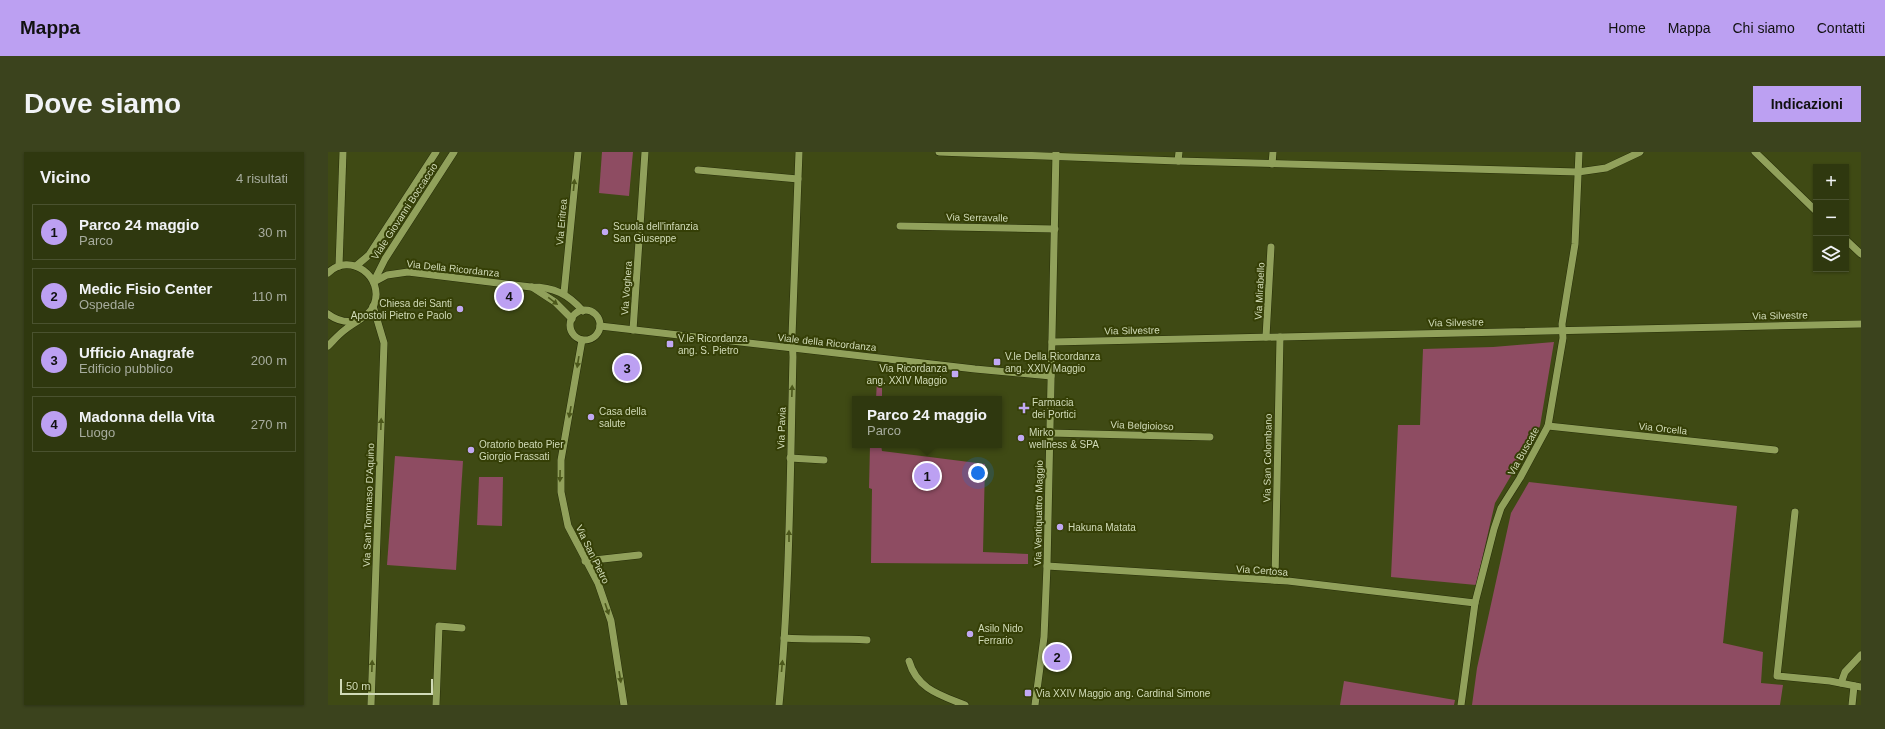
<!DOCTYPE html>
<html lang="it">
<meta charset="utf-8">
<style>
:root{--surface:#2f380f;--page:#3b431d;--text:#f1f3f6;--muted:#a7ac9e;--line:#4a522f;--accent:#bca0f2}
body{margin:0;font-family:Arial,sans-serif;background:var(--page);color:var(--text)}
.controls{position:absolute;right:12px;top:12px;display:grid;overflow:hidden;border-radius:0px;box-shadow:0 1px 3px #0004}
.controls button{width:36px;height:36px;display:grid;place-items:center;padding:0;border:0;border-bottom:1px solid var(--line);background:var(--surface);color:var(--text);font:20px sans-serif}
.scale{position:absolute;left:12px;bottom:10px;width:93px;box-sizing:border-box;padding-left:4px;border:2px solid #d1dbb8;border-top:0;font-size:11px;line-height:14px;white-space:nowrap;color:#d1dbb8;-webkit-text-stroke:3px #353f06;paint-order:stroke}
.you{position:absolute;left:650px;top:321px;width:14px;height:14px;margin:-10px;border:3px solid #fff;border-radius:50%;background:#1a73e8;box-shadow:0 0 0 6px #1a73e833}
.badge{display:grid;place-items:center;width:26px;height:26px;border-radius:50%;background:var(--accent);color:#111;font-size:13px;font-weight:700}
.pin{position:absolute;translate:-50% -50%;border:2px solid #fff;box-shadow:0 1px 4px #0006}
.popup{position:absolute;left:524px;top:244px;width:150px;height:52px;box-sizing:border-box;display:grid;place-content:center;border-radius:0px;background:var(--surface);filter:drop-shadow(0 1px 3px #0005);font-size:13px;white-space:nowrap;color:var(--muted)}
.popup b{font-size:15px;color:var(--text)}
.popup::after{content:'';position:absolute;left:50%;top:100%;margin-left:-8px;border:8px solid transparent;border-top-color:var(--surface)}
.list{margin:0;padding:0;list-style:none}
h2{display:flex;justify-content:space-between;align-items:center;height:52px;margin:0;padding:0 16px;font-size:17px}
h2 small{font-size:13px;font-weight:400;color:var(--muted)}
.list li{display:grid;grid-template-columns:26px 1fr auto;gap:12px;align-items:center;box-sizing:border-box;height:56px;margin:0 8px 8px;padding:0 8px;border:1px solid var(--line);border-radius:0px}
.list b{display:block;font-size:15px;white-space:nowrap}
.list p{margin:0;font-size:13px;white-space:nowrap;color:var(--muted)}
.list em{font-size:13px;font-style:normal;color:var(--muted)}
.icon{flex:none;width:22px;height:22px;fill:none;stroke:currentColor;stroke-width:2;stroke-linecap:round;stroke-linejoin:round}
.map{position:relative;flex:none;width:1533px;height:553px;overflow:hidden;border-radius:0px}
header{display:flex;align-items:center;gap:24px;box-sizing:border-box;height:56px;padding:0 20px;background:var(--accent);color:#111}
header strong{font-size:19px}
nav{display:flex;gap:22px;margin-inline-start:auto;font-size:14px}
.intro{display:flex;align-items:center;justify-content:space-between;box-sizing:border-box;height:96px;padding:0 24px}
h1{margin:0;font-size:28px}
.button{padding:10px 18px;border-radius:0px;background:var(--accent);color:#111;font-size:14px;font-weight:700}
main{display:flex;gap:24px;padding:0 24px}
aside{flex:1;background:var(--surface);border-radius:0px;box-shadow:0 1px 3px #0004}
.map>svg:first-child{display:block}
.green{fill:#8e4c62}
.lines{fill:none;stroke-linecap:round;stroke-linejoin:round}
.minor-casing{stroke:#272e09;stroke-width:8}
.minor{stroke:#91a15b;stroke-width:7}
.oneway{fill:#4c581b}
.poi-dot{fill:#c1a8f3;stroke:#353f06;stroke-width:1.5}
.labels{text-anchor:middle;stroke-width:4;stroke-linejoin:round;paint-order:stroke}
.street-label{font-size:10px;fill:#d1dbb8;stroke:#353f06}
.poi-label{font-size:10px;fill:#d1dbb8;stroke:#353f06;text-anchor:start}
</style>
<header>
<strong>Mappa</strong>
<nav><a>Home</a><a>Mappa</a><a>Chi siamo</a><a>Contatti</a></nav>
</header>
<div class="intro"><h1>Dove siamo</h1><a class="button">Indicazioni</a></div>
<main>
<aside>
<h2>Vicino<small>4 risultati</small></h2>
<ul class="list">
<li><span class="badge">1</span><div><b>Parco 24 maggio</b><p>Parco</p></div><em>30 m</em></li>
<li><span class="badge">2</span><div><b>Medic Fisio Center</b><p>Ospedale</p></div><em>110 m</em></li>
<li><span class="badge">3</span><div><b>Ufficio Anagrafe</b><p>Edificio pubblico</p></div><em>200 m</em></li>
<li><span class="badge">4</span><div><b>Madonna della Vita</b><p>Luogo</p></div><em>270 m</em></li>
</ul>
</aside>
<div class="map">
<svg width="1533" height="553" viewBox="0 0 1533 553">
<rect width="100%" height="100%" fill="#3f4a14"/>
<g class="green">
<path d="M274,0h31l-4,44 -30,-3z"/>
<path d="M1226,190l-14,84 -45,77 -19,82 -85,-8 7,-152h22l3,-76 70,-2z"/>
<path d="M549,228h5v19h-6z"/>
<path d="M542,293h11l1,6 103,13 -2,88 45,2v10l-157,-1 1,-74 -3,-1z"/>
<path d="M67,304l68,5 -7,109 -69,-5z"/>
<path d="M151,325h24l-1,49 -25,-1z"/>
<path d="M1201,330l208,24 -14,137 40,9 -2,31 22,2 -3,20h-308l5,-37 34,-155z"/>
<path d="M1016,529l111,19 -1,5h-114z"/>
</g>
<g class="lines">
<g class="minor-casing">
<g id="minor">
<path d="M611,0l239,9 400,11 28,-4 34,-16"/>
<path d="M1427,0l61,59"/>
<path d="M850,9l1,-9"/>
<path d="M944,12l1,-12"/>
<path d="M370,18l100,9"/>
<path d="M572,74l155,3"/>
<path d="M1518,88l15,14"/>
<path d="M11,114l4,-114"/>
<path d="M28,114l13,-11 67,-103"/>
<path d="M0,121c22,-22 57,4 46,32 -5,12 -19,16 -28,24 -7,5 -12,11 -18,17"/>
<path d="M46,129l11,-22 69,-107"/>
<path d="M46,130l13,-7 21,-3 123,15c23,0 37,7 52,24"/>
<path d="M204,135l23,15 17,17"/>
<path d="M236,141l14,-141"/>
<circle cx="257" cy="173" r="15"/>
<path d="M0,162c8,6 16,9 27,7"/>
<path d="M272,174l375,43 76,7"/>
<path d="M305,178l12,-178"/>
<path d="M938,185l5,-90"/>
<path d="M254,188l-21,120v32l7,34 30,57 13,38 13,84"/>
<path d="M724,190l809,-18"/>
<path d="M1220,274l227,24"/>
<path d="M722,281l160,4"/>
<path d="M462,306l34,2"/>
<path d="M1467,360l-18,164 53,5 31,6"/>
<path d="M257,409l54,-6"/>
<path d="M719,414l241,15 187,22"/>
<path d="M947,428l5,-243"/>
<path d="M456,486c28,2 55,0 83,2"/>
<path d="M581,509c8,28 31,34 56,44"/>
<path d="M1513,531l4,-11 16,-17"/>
<path d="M43,553l13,-362 -11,-37"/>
<path d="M108,553l3,-79 23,2"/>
<path d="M451,553c11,-116 11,-232 14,-348l-1,-21 7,-184"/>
<path d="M707,553l9,-68 3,-71 9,-414"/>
<path d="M1133,553l14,-102 19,-74 7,-21 19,-30 28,-52 15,-88 -1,-14 13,-80 4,-92"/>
<path d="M1524,553l2,-19"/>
</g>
</g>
<use href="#minor" class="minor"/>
</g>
<defs><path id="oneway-solid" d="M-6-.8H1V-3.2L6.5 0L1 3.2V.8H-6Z"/></defs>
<g class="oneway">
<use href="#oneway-solid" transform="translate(246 33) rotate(-84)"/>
<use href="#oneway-solid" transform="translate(225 149) rotate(37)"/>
<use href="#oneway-solid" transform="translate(250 210) rotate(99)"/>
<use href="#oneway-solid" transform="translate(464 239) rotate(-88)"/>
<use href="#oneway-solid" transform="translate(242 260) rotate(100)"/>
<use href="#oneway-solid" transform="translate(53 272) rotate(-88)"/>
<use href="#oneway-solid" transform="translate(232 324) rotate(91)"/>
<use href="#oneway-solid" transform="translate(461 384) rotate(-90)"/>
<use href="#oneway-solid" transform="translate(279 457) rotate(71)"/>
<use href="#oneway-solid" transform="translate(44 514) rotate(-88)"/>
<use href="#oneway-solid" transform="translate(454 514) rotate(-85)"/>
<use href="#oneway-solid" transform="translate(292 525) rotate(81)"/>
</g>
<g class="poi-dot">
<circle cx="277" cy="80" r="4"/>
<circle cx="132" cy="157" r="4"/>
<rect x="338" y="188" width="8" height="8" rx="2"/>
<rect x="665" y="206" width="8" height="8" rx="2"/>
<rect x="623" y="218" width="8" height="8" rx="2"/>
<path d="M694 250h4v4h4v4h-4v4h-4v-4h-4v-4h4z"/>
<circle cx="263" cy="265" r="4"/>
<circle cx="693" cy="286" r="4"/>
<circle cx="143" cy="298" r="4"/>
<circle cx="732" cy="375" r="4"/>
<circle cx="642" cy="482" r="4"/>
<rect x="696" y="537" width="8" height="8" rx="2"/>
</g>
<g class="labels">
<g class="street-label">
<text transform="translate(76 59) rotate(-57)" y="4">Viale Giovanni Boccaccio</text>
<text transform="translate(649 65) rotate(1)" y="4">Via Serravalle</text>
<text transform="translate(233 70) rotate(-85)" y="4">Via Eritrea</text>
<text transform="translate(125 116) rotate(6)" y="4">Via Della Ricordanza</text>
<text transform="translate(298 136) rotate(-86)" y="4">Via Voghera</text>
<text transform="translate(931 139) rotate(-87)" y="4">Via Mirabello</text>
<text transform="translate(1452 163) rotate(-1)" y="4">Via Silvestre</text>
<text transform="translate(1128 170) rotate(-1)" y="4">Via Silvestre</text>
<text transform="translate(804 178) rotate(-1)" y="4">Via Silvestre</text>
<text transform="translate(499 190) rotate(6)" y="4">Viale della Ricordanza</text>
<text transform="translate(814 273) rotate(2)" y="4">Via Belgioioso</text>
<text transform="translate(453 276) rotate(-88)" y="4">Via Pavia</text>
<text transform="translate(1335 276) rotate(6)" y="4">Via Orcella</text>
<text transform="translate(1195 299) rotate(-61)" y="4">Via Buscate</text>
<text transform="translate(939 306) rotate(-89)" y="4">Via San Colombano</text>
<text transform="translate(40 353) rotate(-88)" y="4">Via San Tommaso D'Aquino</text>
<text transform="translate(710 361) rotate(-89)" y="4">Via Ventiquattro Maggio</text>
<text transform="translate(265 402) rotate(64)" y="4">Via San Pietro</text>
<text transform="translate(934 418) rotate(4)" y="4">Via Certosa</text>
</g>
<g class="poi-label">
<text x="285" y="78">Scuola dell'infanzia<tspan x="285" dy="12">San Giuseppe</tspan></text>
<text x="124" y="155" text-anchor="end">Chiesa dei Santi<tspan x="124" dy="12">Apostoli Pietro e Paolo</tspan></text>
<text x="350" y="190">V.le Ricordanza<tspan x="350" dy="12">ang. S. Pietro</tspan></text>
<text x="677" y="208">V.le Della Ricordanza<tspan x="677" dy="12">ang. XXIV Maggio</tspan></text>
<text x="619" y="220" text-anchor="end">Via Ricordanza<tspan x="619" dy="12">ang. XXIV Maggio</tspan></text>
<text x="704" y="254">Farmacia<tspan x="704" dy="12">dei Portici</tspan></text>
<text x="271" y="263">Casa della<tspan x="271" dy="12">salute</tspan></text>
<text x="701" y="284">Mirko<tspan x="701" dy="12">wellness &amp; SPA</tspan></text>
<text x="151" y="296">Oratorio beato Pier<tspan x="151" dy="12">Giorgio Frassati</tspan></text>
<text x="740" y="379">Hakuna Matata</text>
<text x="650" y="480">Asilo Nido<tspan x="650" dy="12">Ferrario</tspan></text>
<text x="708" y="545">Via XXIV Maggio ang. Cardinal Simone</text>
</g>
</g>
</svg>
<div class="controls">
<button>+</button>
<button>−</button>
<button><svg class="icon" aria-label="layers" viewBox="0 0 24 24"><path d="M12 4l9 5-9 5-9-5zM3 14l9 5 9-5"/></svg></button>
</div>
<div class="scale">50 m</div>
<div class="you"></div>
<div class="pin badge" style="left:599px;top:324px">1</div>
<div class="popup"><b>Parco 24 maggio</b>Parco</div>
<div class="pin badge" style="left:729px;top:505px">2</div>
<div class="pin badge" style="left:299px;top:216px">3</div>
<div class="pin badge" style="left:181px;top:144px">4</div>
</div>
</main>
